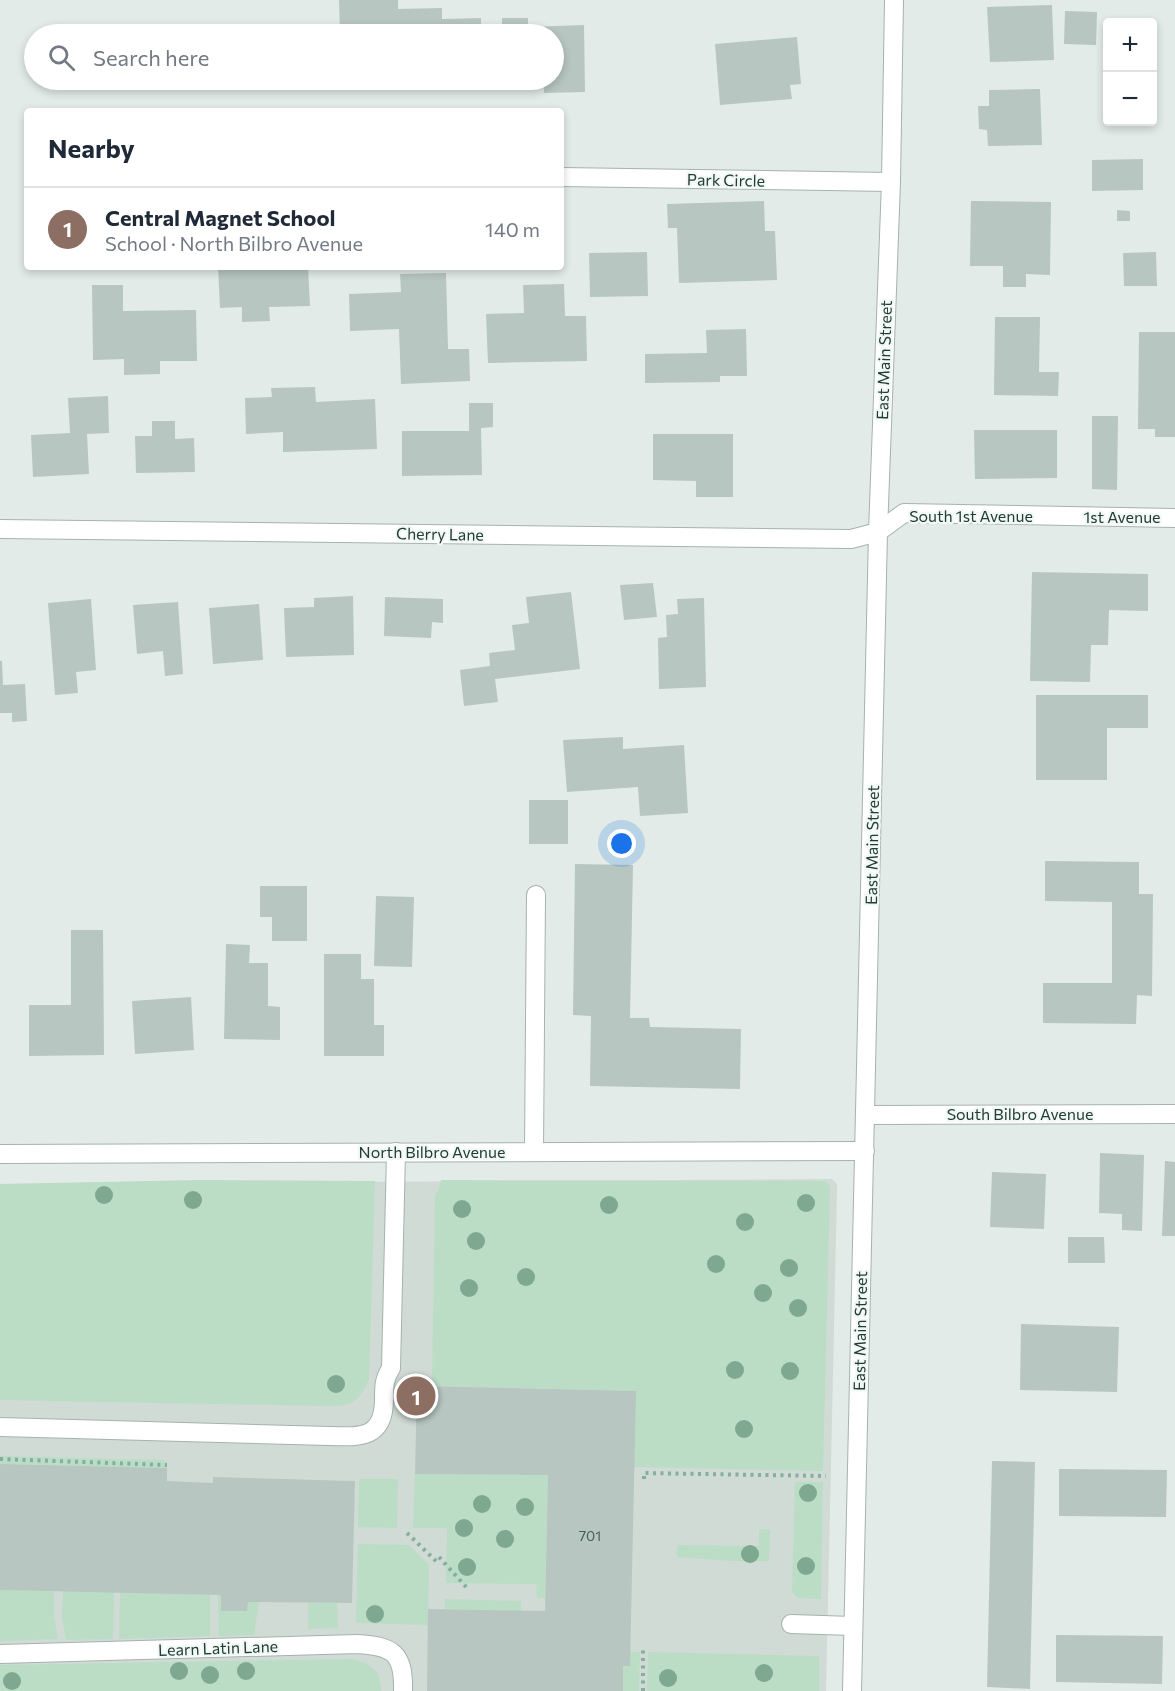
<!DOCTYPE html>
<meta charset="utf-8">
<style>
:root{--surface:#fff;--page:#f2f2f3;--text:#1f2937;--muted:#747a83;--line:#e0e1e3;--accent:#111827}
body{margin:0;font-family:Commissioner,sans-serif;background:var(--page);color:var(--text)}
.controls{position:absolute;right:18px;top:18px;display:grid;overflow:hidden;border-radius:6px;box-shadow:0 3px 9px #0003}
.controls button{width:54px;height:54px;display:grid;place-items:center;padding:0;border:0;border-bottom:2px solid var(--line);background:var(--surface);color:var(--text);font:30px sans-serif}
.you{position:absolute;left:622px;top:844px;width:21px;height:21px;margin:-15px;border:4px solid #fff;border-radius:50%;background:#1a73e8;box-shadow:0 0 0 9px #1a73e833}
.badge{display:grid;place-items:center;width:39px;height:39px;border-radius:50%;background:var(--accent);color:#fff;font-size:20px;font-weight:700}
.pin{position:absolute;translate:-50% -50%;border:3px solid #fff;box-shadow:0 2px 6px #0006}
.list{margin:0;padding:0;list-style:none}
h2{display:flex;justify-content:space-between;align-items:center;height:78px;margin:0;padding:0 24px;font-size:26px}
h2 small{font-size:20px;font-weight:400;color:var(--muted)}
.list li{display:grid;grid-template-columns:39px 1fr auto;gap:18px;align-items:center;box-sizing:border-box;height:84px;padding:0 24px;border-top:2px solid var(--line)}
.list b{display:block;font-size:22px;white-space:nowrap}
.list p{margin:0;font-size:20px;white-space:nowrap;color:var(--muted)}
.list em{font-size:20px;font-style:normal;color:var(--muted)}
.icon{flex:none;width:33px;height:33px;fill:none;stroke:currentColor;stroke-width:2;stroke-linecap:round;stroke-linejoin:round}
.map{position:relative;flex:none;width:1175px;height:1691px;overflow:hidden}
.search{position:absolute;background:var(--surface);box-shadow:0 3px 9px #0003;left:24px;top:24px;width:540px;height:66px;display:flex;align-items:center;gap:15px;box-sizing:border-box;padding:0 21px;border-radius:33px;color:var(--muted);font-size:22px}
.panel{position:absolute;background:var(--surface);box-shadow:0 3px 9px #0003;left:24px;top:108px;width:540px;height:162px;border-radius:6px}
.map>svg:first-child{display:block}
.built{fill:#d0dbd6}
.green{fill:#bbdcc5}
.building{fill:#b7c6c0}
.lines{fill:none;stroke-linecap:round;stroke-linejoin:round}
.minor-casing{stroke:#a5b3ae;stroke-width:20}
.path{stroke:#83aea2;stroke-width:4;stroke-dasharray:3 4.5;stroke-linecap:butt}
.minor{stroke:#fff;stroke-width:18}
.tree{fill:#7fa891}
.labels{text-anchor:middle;stroke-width:4.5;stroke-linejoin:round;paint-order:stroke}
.number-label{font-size:14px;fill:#475e58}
.street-label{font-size:16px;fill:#223c36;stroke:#f2f8f5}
</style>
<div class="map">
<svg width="1175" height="1691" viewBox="0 0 1175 1691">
<rect width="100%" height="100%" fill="#e2ebe7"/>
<path class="built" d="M832,1179l5,5v7l-11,500h-826v-507z"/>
<g class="green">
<path d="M198,1180l177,1 -6,198c-9,21 -16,27 -39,27l-330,-6v-216z"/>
<path d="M441,1180l385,1 4,6 -7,284 -189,-4 1,-76 -203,-5 3,-191 4,-6z"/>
<path d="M0,1456l163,4 4,3v5l-167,-4z"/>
<path d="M415,1474l133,1 -3,123h-8l-1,-14 -90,-1 1,-55h-34z"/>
<path d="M359,1479h39l-1,49 -39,-1z"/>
<path d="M795,1482h28l-2,117 -23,-1 -6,-6z"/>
<path d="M765,1529l5,1 -1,31h-36l-55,-4 -2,-4 2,-7 2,-1 79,1v-16z"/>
<path d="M358,1544l51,1 20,20 -1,60 -72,-2z"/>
<path d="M0,1590l54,1v25l4,23 -58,2z"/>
<path d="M63,1591l51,1 -1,47 -47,1 -4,-24z"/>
<path d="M120,1592l90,2v42l-91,3z"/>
<path d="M218,1594l3,1v16h26l1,-9h11l-5,33 -35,1z"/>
<path d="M445,1599l76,2v10l-76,-2z"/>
<path d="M308,1603h29l1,25 -30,1z"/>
<path d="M630,1652h10l-1,39h-16v-25h7z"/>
<path d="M648,1652l171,4v35h-172z"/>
<path d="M351,1659c19,4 30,11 30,32h-381v-26z"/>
</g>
<g class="building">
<path d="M339,0h59v9l44,-1v11l39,-1v16h-88v-2l-53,2z"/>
<path d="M1052,5l2,55 -64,2 -3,-55z"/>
<path d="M1065,11l32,1 -1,33 -32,-1z"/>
<path d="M502,18h26v9l56,-2 1,67 -41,1 -1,-13h11v-46h-52z"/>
<path d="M797,37l4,47 -11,1 2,14 -72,6 -5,-61z"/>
<path d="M1040,89l2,56 -54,1 -1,-16 -8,-1 -1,-23h11v-16z"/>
<path d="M1143,159v31l-51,1v-31z"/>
<path d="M764,201l1,30h10l2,49 -98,3 -2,-55h-9l-1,-24z"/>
<path d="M971,201l80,1 -1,73 -24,-1v13h-23v-21h-33z"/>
<path d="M1117,210l13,1v10h-13z"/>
<path d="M647,252l1,44 -58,1 -1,-44z"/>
<path d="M1156,252l1,34h-33l-1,-33z"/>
<path d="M218,267h90l2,39 -41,1 1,14 -28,1v-15l-22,1z"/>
<path d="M446,273l2,76h21l1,32 -69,3 -2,-55 -49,2 -1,-37 52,-2 -1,-18z"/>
<path d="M564,284l1,32h21l1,45 -99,2 -2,-49 38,-1 -1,-28z"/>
<path d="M92,285h31v26l73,-1 1,51h-37v13l-36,1v-16l-31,1z"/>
<path d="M995,317h45l-1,55h20l-1,24 -64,-1z"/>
<path d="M746,329l1,47h-27v6l-75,1v-29l62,-1 -1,-23z"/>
<path d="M1139,332h36v105h-20v-8h-17z"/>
<path d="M315,387l1,15 59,-3 2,50 -94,3v-20l-37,2 -1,-36 27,-1 -1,-9z"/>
<path d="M108,396l1,37 -22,1 2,40 -56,3 -2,-42 39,-2 -2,-35z"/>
<path d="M469,403h24v24l-12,1 1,47 -80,1v-45h67z"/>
<path d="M1092,416h26l-1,74 -25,-1z"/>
<path d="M152,421h23v18l19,-1 1,34 -59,1 -1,-37h17z"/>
<path d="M974,430h83v48l-82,1z"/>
<path d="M653,434h80v63h-37v-16l-43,-1z"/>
<path d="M1032,572l116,2v37l-39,-1 -1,35h-17l-1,37 -60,-1z"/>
<path d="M653,583l4,34 -33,3 -4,-35z"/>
<path d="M571,592l9,77 -85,10 3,23 -34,4 -4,-36 30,-4 -1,-13 26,-3 -3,-25 17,-2 -3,-26z"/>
<path d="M353,596l1,59 -68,2 -2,-49 30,-1v-9z"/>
<path d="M385,597l58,2v24l-11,-1 -1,16 -47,-2z"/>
<path d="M704,598l2,89 -47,2 -1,-51 9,-1 -1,-22 12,-1 -1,-15z"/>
<path d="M91,599l5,71 -20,2 2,21 -23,2 -7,-92z"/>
<path d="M178,602l5,72 -18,2 -2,-25 -26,3 -4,-49z"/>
<path d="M259,604l4,56 -50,4 -4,-56z"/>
<path d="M0,661h2l1,24 22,-1 2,37 -15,1v-9h-12z"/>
<path d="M1036,695h112v33h-41v52h-71z"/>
<path d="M623,737v12l61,-4 4,68 -48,3 -2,-29 -71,5 -4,-52z"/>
<rect x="529" y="800" width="39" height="44"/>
<path d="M1045,861l94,1v32h14l-1,102 -15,-1 -1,29 -93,-1v-40h69v-81l-67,-1z"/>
<path d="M575,864l58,1 -3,153h19l1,9 91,2 -1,60 -150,-3 1,-70 -18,-1z"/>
<path d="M260,886h47v55h-35v-24h-12z"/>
<path d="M376,896l38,1 -2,70 -38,-1z"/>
<path d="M71,930h32l1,125 -75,1v-51h42z"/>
<path d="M226,944l24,1 -1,18h19v43l12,1v33l-56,-1z"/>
<path d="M324,954h37v25h13v46h10v31h-60z"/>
<path d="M191,997l3,53 -59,4 -3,-53z"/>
<path d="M1100,1153l44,2 -2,76 -20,-1v-16l-23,-1z"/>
<path d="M1165,1161l10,1v74h-13z"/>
<path d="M992,1172l54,2 -2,55 -54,-2z"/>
<path d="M1068,1237h36l1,26h-37z"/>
<path d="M1021,1324l98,3 -2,65 -97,-2z"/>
<path d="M417,1386l219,5 -6,275h-7v25h-196l1,-82 117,2 3,-136 -133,-1z"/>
<path d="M992,1461l43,1 -5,227 -43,-2z"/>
<path d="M0,1464l167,4v13l46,2v-6l142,4 -3,122 -104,-1 -1,9h-26v-16l-221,-5z"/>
<path d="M1059,1469l108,1 -1,47 -107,-1z"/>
<path d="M1056,1635l107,1 -1,48 -106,-2z"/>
</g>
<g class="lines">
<g class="minor-casing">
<g id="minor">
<path d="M561,177l330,5"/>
<path d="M0,529l851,10 27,-7 26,-19 271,5"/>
<path d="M865,1115l310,-1"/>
<path d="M534,1151l2,-256"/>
<path d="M0,1154l865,-3"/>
<path d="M0,1427l329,9c31,1 55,3 55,-37 0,-13 0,-20 7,-31l5,-216"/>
<path d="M791,1624l62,2"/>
<path d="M0,1654l357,-10c36,2 47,9 46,47"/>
<path d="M852,1691l26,-1159 13,-350 3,-182"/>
</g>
</g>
<g class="path">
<path d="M0,1459l167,6"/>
<path d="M644,1479v-6l182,3"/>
<path d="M407,1533l32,31"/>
<path d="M439,1557l29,32"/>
<path d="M643,1691v-41"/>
</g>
<use href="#minor" class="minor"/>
</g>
<g class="tree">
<circle cx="104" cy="1195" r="9"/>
<circle cx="193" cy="1200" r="9"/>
<circle cx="806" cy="1203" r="9"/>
<circle cx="609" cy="1205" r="9"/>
<circle cx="462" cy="1209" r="9"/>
<circle cx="745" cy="1222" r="9"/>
<circle cx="476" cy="1241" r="9"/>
<circle cx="716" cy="1264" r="9"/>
<circle cx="789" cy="1268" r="9"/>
<circle cx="526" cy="1277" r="9"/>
<circle cx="469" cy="1288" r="9"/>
<circle cx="763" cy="1293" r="9"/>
<circle cx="798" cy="1308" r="9"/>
<circle cx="735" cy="1370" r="9"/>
<circle cx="790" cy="1371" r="9"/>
<circle cx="336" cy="1384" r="9"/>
<circle cx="744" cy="1429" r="9"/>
<circle cx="808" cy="1493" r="9"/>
<circle cx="482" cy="1504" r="9"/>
<circle cx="525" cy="1507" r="9"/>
<circle cx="464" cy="1528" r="9"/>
<circle cx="505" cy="1539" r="9"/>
<circle cx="750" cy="1554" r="9"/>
<circle cx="806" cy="1566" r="9"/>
<circle cx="467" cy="1567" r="9"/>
<circle cx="375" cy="1614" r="9"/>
<circle cx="179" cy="1671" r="9"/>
<circle cx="246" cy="1671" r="9"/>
<circle cx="764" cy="1673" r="9"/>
<circle cx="210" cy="1675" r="9"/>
<circle cx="668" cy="1678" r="9"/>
<circle cx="12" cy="1681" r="9"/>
</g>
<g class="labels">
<g class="number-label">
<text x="590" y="1541">701</text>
</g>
<g class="street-label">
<text transform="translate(726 180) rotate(1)" y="6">Park Circle</text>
<text transform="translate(884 360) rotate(-88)" y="6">East Main Street</text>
<text x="971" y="522">South 1st Avenue</text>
<text x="1122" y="523">1st Avenue</text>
<text transform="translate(440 534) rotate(1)" y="6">Cherry Lane</text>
<text transform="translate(872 845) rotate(-89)" y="6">East Main Street</text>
<text x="1020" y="1120">South Bilbro Avenue</text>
<text x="432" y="1158">North Bilbro Avenue</text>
<text transform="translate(860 1331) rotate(-89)" y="6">East Main Street</text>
<text transform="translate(218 1648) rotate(-2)" y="6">Learn Latin Lane</text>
</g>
</g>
</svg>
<div class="controls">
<button>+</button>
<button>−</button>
</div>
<div class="you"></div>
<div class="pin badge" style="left:416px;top:1396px;background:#8d6e63">1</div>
<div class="search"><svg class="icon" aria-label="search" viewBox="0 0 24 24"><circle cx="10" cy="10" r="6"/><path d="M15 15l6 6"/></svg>Search here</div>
<section class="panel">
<h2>Nearby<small></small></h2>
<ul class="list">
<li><span class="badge" style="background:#8d6e63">1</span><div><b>Central Magnet School</b><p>School · North Bilbro Avenue</p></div><em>140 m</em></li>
</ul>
</section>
</div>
